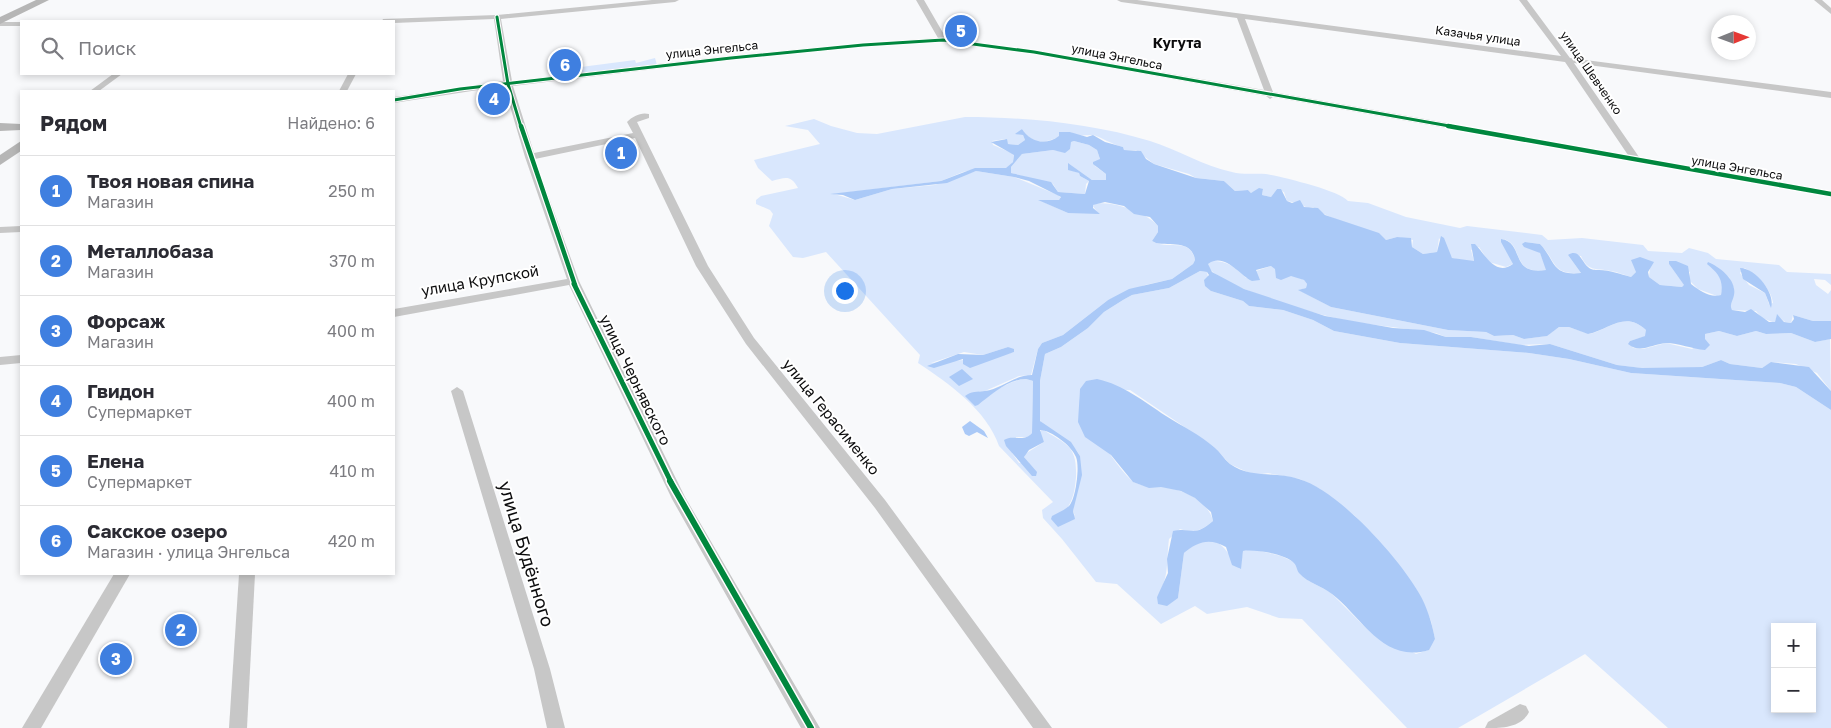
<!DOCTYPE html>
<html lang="ru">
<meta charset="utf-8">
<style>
:root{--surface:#fff;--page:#f7f7f7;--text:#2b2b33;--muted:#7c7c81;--line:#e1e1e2;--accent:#1a73e8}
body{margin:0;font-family:"Golos Text",sans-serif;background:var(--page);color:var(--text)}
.controls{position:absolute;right:15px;bottom:15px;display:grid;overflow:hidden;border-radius:0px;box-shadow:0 2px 8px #0003}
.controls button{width:45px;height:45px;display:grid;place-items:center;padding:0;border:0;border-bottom:1px solid var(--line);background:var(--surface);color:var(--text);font:25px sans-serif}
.compass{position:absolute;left:1711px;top:15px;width:45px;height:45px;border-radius:50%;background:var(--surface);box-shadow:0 2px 8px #0003;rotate:89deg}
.you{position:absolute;left:844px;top:290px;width:18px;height:18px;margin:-12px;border:4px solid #fff;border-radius:50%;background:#1a73e8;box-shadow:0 0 0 8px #1a73e833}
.badge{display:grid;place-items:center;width:32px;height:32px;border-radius:50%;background:var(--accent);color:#fff;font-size:16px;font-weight:700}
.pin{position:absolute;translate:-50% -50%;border:2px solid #fff;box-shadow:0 1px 5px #0006}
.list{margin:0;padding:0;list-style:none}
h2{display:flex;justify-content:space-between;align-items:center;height:65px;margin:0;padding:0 20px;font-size:21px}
h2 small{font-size:16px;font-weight:400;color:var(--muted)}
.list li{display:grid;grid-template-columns:32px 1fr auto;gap:15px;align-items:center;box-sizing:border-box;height:70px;padding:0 20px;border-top:1px solid var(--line)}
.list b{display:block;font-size:19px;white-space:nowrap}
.list p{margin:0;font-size:16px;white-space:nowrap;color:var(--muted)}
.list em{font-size:16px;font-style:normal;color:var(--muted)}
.icon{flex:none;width:28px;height:28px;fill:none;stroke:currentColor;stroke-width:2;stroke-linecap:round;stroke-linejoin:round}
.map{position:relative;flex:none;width:1831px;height:728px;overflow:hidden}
.search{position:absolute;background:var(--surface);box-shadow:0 2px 8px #0003;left:20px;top:20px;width:375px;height:55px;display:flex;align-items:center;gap:12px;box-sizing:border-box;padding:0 18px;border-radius:0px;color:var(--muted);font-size:19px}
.panel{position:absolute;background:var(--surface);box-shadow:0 2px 8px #0003;left:20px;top:90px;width:375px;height:485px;border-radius:0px}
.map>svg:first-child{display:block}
.green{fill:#d9e7fd;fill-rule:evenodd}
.water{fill:#aac9f7;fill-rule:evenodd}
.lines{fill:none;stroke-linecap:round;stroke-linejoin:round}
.minor{fill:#c7c7c7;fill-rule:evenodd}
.major{fill:#b6b6b6;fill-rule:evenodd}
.cycleway-far3-casing{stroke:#fff;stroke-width:5}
.cycleway-far2-casing{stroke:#fff;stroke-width:7}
.cycleway-far1-casing{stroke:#fff;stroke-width:8}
.cycleway-casing{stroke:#fff;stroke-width:9}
.cycleway-far3{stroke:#00873e;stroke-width:3}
.cycleway-far2{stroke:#00873e;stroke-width:4.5}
.cycleway-far1{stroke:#00873e;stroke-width:5}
.cycleway{stroke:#00873e;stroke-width:6}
.labels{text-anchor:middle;stroke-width:4;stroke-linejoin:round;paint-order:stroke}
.far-street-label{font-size:12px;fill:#0c0c0d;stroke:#fff}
.far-neighbourhood-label{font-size:14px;font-weight:bold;fill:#0c0c0d;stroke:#fff}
.street-label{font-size:15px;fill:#0c0c0d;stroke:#fff}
.near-street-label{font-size:18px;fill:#0c0c0d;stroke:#fff}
</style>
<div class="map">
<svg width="1831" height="728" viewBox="0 0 1831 728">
<rect width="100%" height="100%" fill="#f8f9fb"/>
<g class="green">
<path d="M655,58l2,7 -75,8 -1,-6 54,-7 1,3z"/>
<path d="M965,117c60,0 126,6 185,24 27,8 53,25 82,31 11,3 22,1 34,2 16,3 72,16 82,27l20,2 38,14 54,11 7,-2 75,9 6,5 34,-2 61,7 5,6 34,2 7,-5 19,5 8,6 63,6 8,7 44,2v11l-6,-5 -11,-1 2,6 12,9 3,-4v31h-18l-20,-6 -2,8 -6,-1 -8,-7 -2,8 -13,-5 -6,-7 -24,-1 -2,-3 4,-19 -5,-11 -10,-4 4,14 -2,8 -4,1 -19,-7 -9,-9 1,-8 -21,-8 16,22 -3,1 -22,-2 -11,-8 1,-9 -14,4 -5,5c-7,-2 -13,-5 -20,-6 -15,-3 -23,1 -30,-15l-13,-1 13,18c-30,2 -24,-12 -41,-29l-15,-2 15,11 7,17c-38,6 -22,-28 -45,-31l11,25 -7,3 -17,-5 -10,-15 -8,3 3,11 -4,1 -18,-4 -13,-20 -2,14 -14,2 -11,-7 1,-7 -16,-3 -11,3c-22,-16 -51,-16 -73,-33l-5,1 -11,-5 -10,-2 -3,-9 -7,-3 -6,8 -9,-2 1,-6 -12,4 -3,-3 -13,1 -11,-10 -28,-3 -7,-4 -35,-10 -18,-14h-12l-1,-3c-10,-2 -24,-11 -30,-12 -9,0 -14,2 -23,-3 -19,8 -34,18 -48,-3l-5,5 6,1 2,5 -7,5 -10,-1 -3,-5 -13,2 1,4 21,9 -1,8 -6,6h-26l-18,4 -22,9 -107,13 21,6 37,-11 43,-4 41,-14 38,6 44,18 3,3 -2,2h-20l29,13h30l-6,-8c16,-7 56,8 66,21v6l-6,9c16,10 38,-5 43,19l-2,4 -21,15 -27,6 -37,15 -45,35 -21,8 -4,6 -7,26 -12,1 -34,15h-6l6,8c10,-9 33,-24 48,-18l-1,52 -3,4h-13l-4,16 7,10h10l-5,-6 1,-3 19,-12 -5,-9 3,-4c25,16 35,16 34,48 -1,11 -2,20 -8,30l7,9 -2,-5 7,-55c-9,-19 -36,-22 -41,-38l1,-37 5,-27 16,-7 27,-19 16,-16 19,-12 9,-5 37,-7 31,-17 7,1 4,19 32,10 6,5 34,4 30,10 21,11 66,12 129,10 40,6 62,14 149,10 16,4 35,23v318h-163l-83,-74 -127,74h-51l-105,-109 -23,-1 -32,-11 -40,7 -12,-8 -34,18 -44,-40 -21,-2 -34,-43 -19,-21 -1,-8 11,-8 -54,-56c-12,-36 -51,-63 -81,-83l2,-8 -94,-103 -23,6 -10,-1 -24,-31 4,-12 -3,-4 -14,-6v-4l5,-4 37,-8c-7,-13 -12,-11 -26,-7l-14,-13 -4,-8 66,-16 -12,-14 -23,-4 29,-7 17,7 26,7 20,1zM1744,268c12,5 28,22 29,35l-4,1 -4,-11 -16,-8 -9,-12zM1008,347l6,5 -18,5 -65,6 33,-11 19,3zM1080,389l50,1 84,57 16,17 15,7 11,4 12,-2 32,6 20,10 35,27 45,51 19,26 12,28 4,18 -7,11 -12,4 -51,-27 -35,-35 -21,-11 -15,-19 -13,-6 -29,-7 -9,2 -3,18c-18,-23 -24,-43 -56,-16l-6,45 -21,-1c13,-21 9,-36 12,-58l11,-10c15,5 22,1 33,-8 -5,-21 -31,-32 -51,-34 -10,-1 -17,0 -26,-4 -12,-4 -51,-65 -55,-78 -2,-5 -1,-11 -1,-16zM1775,627h37v82h-37z"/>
<path d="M1074,141l15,4 8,5 3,9 -5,7 11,8v6h-14l-23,-16 2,6 8,3 1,3 9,5 -3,3 -1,10 -27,-2 -5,-8 -42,-11v-6l11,-13 31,-4 12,2 6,-10z"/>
<path d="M1212,261c15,0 25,6 34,17l10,-3v-4l15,-5 33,14 3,4 -1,4 -7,2 32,17 117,23 38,2 8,4 19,-1 11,4 22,-3 13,-9h10l20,7c20,-4 36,-24 57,-4v6l-16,5 3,7 10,1 23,-6 26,6 12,-10 1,-5 14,-3 18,5 19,-5 10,3 25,-1 24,9 15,-3 1,52 -14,-18 -21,-9 -24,-2 -10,6 -32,-4 -9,-4 -19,7 -45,3 -40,-5 -67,-21 -30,1 -49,-8h-25l-10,-4c-37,-6 -76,-8 -113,-18 -21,-6 -111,-31 -116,-51z"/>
</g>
<g class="water">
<path d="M1022,129c8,13 24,17 37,7v-4h11l17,5 6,-2 12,7 18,5 1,3 17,1 5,8 8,5 42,14 28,3 11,10 13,-1 3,3 8,-5 4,1 -1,6 9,2 6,-8h4l6,12 5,2 8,-3 4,7 14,1 7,7 54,18 7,7 11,-3 14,1 1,9 11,7 14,-2 4,-16 3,2 8,20 22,3 -3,-17h4c10,10 20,33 38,20l-12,-22v-3c24,3 8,37 45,31l-6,-17 -16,-6 -2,-3 3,-2 15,2c16,17 11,32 41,29l-13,-18c11,-7 13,6 20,12 3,3 7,3 11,3 11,0 21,4 32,7l5,-5 -5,-12 9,-3 14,5 -6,10 1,5 11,8 22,2 2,-2 -15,-21v-3h7l12,5 3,18c9,7 19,14 30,11 3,-15 -3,-22 -14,-31l1,-2c12,5 29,18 26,33 -1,6 -5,9 -2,15l13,2 6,-3 18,13h6l2,-8 7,8 7,1 3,-4 -1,-4 20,6h18v18l-16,3 -24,-9 -25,1 -10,-3 -19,5 -18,-5 -14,3v5l5,6 -5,5c-13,-1 -26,-7 -39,-7 -14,1 -26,11 -38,1l2,-3 15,-5 1,-6c-21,-20 -37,0 -58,4l-19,-7h-10l-12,9 -23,3 -11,-4 -19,1 -8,-4 -38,-2 -117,-23 -33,-17 8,-2 1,-4 -3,-4 -13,-4 -10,4 -5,-2 -1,-9 -4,-3 -15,4 4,10 -8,1c-13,-6 -27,-29 -44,-17l4,8 32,17 81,27 68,12 31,2 22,7h25l58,9 21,-2 67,21 25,3 60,-1 19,-7 9,4 32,4 9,-6 38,5 22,24v19l-35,-23 -16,-4 -149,-10 -62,-14 -40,-6 -129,-10 -66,-12 -21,-11 -30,-10 -34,-4 -6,-5 -32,-10 -6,-5 -1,-6 5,-5 -2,-3 -7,-1 -31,17 -37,7 -9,5 -19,12 -16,16 -27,19 -16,7 -5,27v40l31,21 9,14 2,19 -9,36 2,8 -17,8 -7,-8 1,-3c5,-3 13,-6 17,-10 7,-7 11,-40 7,-49 -4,-11 -25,-27 -36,-27l4,12 -15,8 -5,7 13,15 -1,4h-4l-26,-30 -2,-6c9,-6 20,3 28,-7l1,-52c-18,-8 -42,14 -55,24l-3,1 -10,-10c6,-5 12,-4 20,-5 16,-2 29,-16 47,-16l6,-26 4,-6 21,-8 45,-35 21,-11 43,-10 21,-15 2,-4c-3,-20 -23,-14 -39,-17l-4,-2 6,-9v-6l-8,-9 -16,-3 -10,-8 -19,-4 -12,3v3l7,6 -32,-1 -30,-13h21l2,-3 -32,-16 -15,-4 -38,-6 -29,12 -55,6 -37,11 -12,-5 -13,-1 111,-13 34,-13h31l7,-6 1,-7 -23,-13 16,-3 1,5 10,1 7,-5 -2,-5 -8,-1zM1074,141l15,4 8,5 3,9 -7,3v2l13,10v6h-14l-24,-17v7l11,3 1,3 9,5 -4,13 -27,-2 -7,-10 -40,-9v-6l11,-13 31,-4 12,3 5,-4 1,-7z"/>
<path d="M1740,268c16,0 36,26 31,40l-6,-15 -22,-14z"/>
<path d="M1008,347l6,2v3l-44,16 -7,-4v-5l-29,9 -7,-2 31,-12 25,1z"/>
<path d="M962,369l11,10 -14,7 -10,-9z"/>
<path d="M1097,379c27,6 46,22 69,37 16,10 34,19 48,31 6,5 10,12 16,17 21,15 45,7 69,15 40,12 99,78 120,114 8,14 13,30 16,46l-6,11c-46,14 -67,-33 -97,-56 -10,-8 -24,-11 -33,-21 -2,-2 -2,-7 -5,-10 -7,-9 -40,-14 -51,-12l-2,18 -9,-4 -6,-18c-16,-9 -28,-6 -42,6l-6,45 -11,8 -9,-2 -1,-7 11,-24 -1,-14 6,-28c20,-4 20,7 40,-10l-2,-9 -16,-14 -14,-7 -20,-4 -12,1 -16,-6 -22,-27 -26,-18 -7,-15 2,-33 6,-8z"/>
<path d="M970,421l14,10 4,7 -11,-6 -8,4 -4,-2 -3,-7z"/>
</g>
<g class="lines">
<g class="minor">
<path d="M652,0h27l-4,2 -174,17 11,62c142,-17 283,-34 426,-43l-22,-38h8l22,38 88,12 230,40 -27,-72 -116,-16 -4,-2h20l424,56 -42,-56h8l43,58 261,34v6l-257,-35 65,94 192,34v6l-558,-100 -3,2 -4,-3 -232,-42 -91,-12 -80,5 -132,13 -218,26 21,67 99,-20 -6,-11c6,-6 14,-10 22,-8v4l-12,4 71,144 46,72 131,162 167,228h-19l-158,-220 -129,-164 -50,-78 -61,-128 -100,21 44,122 106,216 135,231h-19l-129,-229 -103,-214 -175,32v-8l173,-30 -42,-122 -21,-71 -110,17v-6l109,-16 -9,-62 -100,4v-2h-12l1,-2 114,-4zM1245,19l320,43 63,93 -355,-63z"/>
<path d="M1814,0h8l9,8v6z"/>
<rect x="0" y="22" width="21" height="4"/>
<path d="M113,74h9l-23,17h-9z"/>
<path d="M348,74h8l-9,17h-8z"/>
<path d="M21,226v6l-21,1v-6z"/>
<path d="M21,355v8l-21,2v-8z"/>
<path d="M457,387l6,4 87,278 15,59h-18l-13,-59 -83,-278z"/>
<path d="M114,574h16l-89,154h-19z"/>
<path d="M239,574h16l-8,154h-18z"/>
<path d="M1520,704l6,2 3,6c-8,16 -28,16 -44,16l3,-6z"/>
</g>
<g class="major">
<path d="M36,0h13l-49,24v-7z"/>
<path d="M0,123l21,1v6l-21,1z"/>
<path d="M21,141v10l-21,14v-10z"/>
</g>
<g class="cycleway-far3-casing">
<g id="cycleway-far3">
<path d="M497,17l11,67 13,43"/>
<path d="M394,100l66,-11 271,-31 132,-13 80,-5 91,12 421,75"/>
</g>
</g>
<g class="cycleway-far2-casing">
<g id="cycleway-far2">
<path d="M521,126l54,159"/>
<path d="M1448,126l383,68"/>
</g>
</g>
<g class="cycleway-far1-casing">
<path id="cycleway-far1" d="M574,284l97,198"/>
</g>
<g class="cycleway-casing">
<path id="cycleway" d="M670,481l141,247"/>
</g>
<use href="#cycleway-far3" class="cycleway-far3"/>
<use href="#cycleway-far2" class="cycleway-far2"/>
<use href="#cycleway-far1" class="cycleway-far1"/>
<use href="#cycleway" class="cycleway"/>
</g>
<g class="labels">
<g class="far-street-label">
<text transform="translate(1478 36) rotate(8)" y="4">Казачья улица</text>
<text transform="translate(712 50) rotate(-6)" y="4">улица Энгельса</text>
<text transform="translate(1117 57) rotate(11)" y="4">улица Энгельса</text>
<text transform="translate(1591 73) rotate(55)" y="4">улица Шевченко</text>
<text transform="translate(1737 168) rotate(10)" y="4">улица Энгельса</text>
</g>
<g class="far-neighbourhood-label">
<text x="1177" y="48">Кугута</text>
</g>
<g class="street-label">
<text transform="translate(480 281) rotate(-10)" y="5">улица Крупской</text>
<text transform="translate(635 380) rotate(64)" y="5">улица Чернявского</text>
<text transform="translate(831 417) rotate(51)" y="5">улица Герасименко</text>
</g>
<g class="near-street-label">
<text transform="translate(526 554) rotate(73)" y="6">улица Будённого</text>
</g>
</g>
</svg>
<div class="controls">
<button>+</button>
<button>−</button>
</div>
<svg class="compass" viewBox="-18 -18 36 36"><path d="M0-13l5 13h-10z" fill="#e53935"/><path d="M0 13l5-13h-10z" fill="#7c7c81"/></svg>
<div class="you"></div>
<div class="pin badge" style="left:621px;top:153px;background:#3f7fe0">1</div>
<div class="pin badge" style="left:181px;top:630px;background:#3f7fe0">2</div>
<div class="pin badge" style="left:116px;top:659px;background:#3f7fe0">3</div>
<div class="pin badge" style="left:494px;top:99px;background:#3f7fe0">4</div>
<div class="pin badge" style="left:961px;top:31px;background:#3f7fe0">5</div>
<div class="pin badge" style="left:565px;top:65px;background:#3f7fe0">6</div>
<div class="search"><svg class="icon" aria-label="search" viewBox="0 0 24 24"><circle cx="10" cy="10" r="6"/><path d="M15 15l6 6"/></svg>Поиск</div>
<section class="panel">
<h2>Рядом<small>Найдено: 6</small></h2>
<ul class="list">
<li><span class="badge" style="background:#3f7fe0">1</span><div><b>Твоя новая спина</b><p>Магазин</p></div><em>250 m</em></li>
<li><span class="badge" style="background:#3f7fe0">2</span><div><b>Металлобаза</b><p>Магазин</p></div><em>370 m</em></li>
<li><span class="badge" style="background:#3f7fe0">3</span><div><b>Форсаж</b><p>Магазин</p></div><em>400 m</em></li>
<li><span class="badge" style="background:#3f7fe0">4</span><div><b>Гвидон</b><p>Супермаркет</p></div><em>400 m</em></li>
<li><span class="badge" style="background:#3f7fe0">5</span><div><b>Елена</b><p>Супермаркет</p></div><em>410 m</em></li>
<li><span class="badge" style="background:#3f7fe0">6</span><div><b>Сакское озеро</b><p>Магазин · улица Энгельса</p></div><em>420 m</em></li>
</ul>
</section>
</div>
